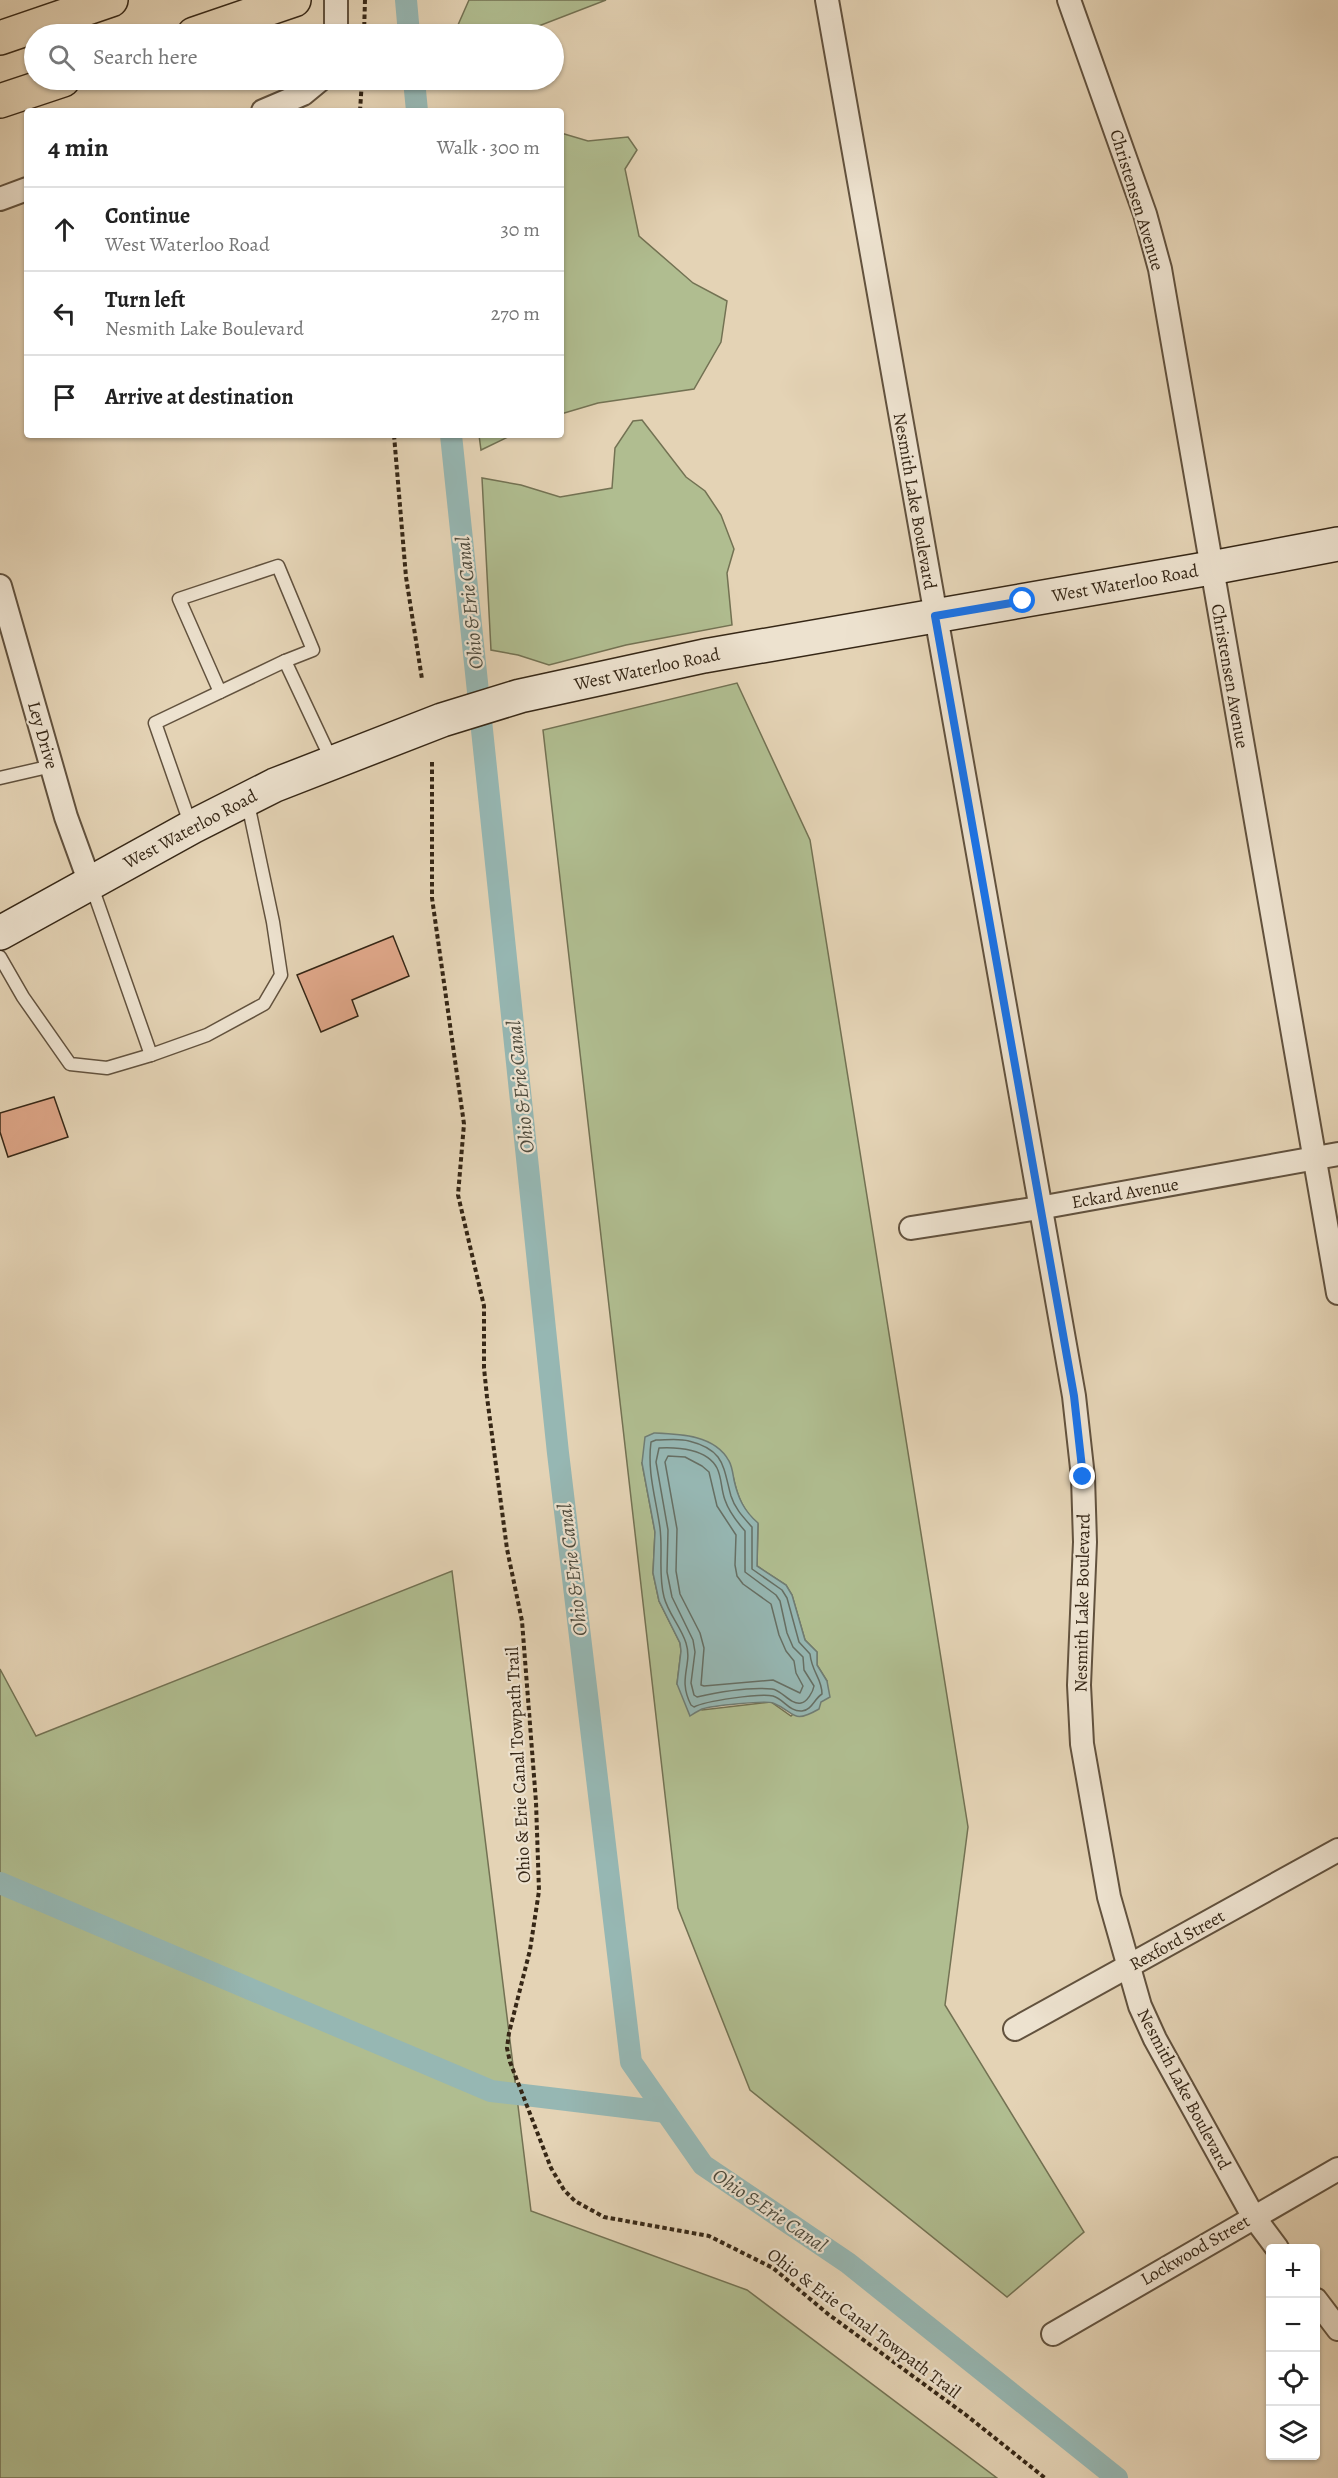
<!DOCTYPE html>
<meta charset="utf-8">
<style>
:root{--surface:#fff;--page:#f2f2f2;--text:#222;--muted:#767676;--line:#e0e0e0}
body{margin:0;font-family:Alegreya,serif;background:var(--page);color:var(--text)}
.controls{position:absolute;right:18px;bottom:18px;display:grid;overflow:hidden;border-radius:6px;box-shadow:0 2px 4px #0004}
.controls button{width:54px;height:54px;display:grid;place-items:center;padding:0;border:0;border-bottom:2px solid var(--line);background:var(--surface);color:var(--text);font:30px sans-serif}
.stop{position:absolute;width:18px;height:18px;margin:-14px;border:4px solid #1a73e8;border-radius:50%;background:#fff}
.stop.end{background:#1a73e8;border-color:#fff;box-shadow:0 2px 6px #0008}
.list{margin:0;padding:0;list-style:none}
h2{display:flex;justify-content:space-between;align-items:center;height:78px;margin:0;padding:0 24px;font-size:26px}
h2 small{font-size:20px;font-weight:400;color:var(--muted)}
.list li{display:grid;grid-template-columns:39px 1fr auto;gap:18px;align-items:center;box-sizing:border-box;height:84px;padding:0 24px;border-top:2px solid var(--line)}
.list b{display:block;font-size:22px;white-space:nowrap}
.list p{margin:0;font-size:20px;white-space:nowrap;color:var(--muted)}
.list em{font-size:20px;font-style:normal;color:var(--muted)}
.icon{flex:none;width:33px;height:33px;fill:none;stroke:currentColor;stroke-width:2;stroke-linecap:round;stroke-linejoin:round}
.map{position:relative;flex:none;width:1338px;height:2478px;overflow:hidden}
.search{position:absolute;background:var(--surface);box-shadow:0 2px 4px #0004;left:24px;top:24px;width:540px;height:66px;display:flex;align-items:center;gap:15px;box-sizing:border-box;padding:0 21px;border-radius:33px;color:var(--muted);font-size:22px}
.panel{position:absolute;background:var(--surface);box-shadow:0 2px 4px #0004;left:24px;top:108px;width:540px;height:330px;border-radius:6px}
.map>svg:first-child{display:block}
.green{fill:#b0bd90;stroke:#737253;stroke-width:1.5;fill-rule:evenodd}
.water{fill:#96b7b3;stroke:#707d74;stroke-width:1.5}
.lines{fill:none;stroke-linecap:round;stroke-linejoin:round}
.shore{stroke:#666f64;stroke-width:1.5}
.canal{stroke:#96b7b3;stroke-width:22}
.building{fill:#dea688;stroke:#362716;stroke-width:1.5}
.service-casing{stroke:#62523e;stroke-width:15}
.minor-casing{stroke:#62523e;stroke-width:26}
.secondary-casing{stroke:#362716;stroke-width:36}
.motorway-casing{stroke:#362716;stroke-width:36}
.path{stroke:#362716;stroke-width:4;stroke-dasharray:4.5 3;stroke-linecap:butt}
.service{stroke:#ede2cf;stroke-width:12}
.minor{stroke:#ede2cf;stroke-width:22}
.secondary{stroke:#ede2cf;stroke-width:33}
.motorway{stroke:#e4d3b5;stroke-width:33}
.route{stroke:#1a73e8;stroke-width:8}
.labels{text-anchor:middle;stroke-width:4.5;stroke-linejoin:round;paint-order:stroke}
.street-label{font-size:18px;fill:#362716;stroke:#ede2cf}
.water-label{font-size:20px;font-style:italic;fill:#4e4b3d;stroke:#ede2cf}
</style>
<div class="map">
<svg width="1338" height="2478" viewBox="0 0 1338 2478">
<rect width="100%" height="100%" fill="#e4d3b5"/>
<filter id="stains"><feTurbulence type="fractalNoise" baseFrequency=".00333" numOctaves="4"/><feColorMatrix values="0 0 0 0 .2 0 0 0 0 .09 0 0 0 0 .02 0 0 0 .5 -.17"/></filter>
<radialGradient id="worn" r=".72"><stop offset=".6" stop-color="#630" stop-opacity="0"/><stop offset="1" stop-color="#630" stop-opacity=".3"/></radialGradient>
<g class="green">
<path d="M469,0h137l-88,34h-64z"/>
<path d="M561,133l27,8 40,-4 9,13 -12,19 14,67 54,47 34,18 -6,41 -27,47 -96,14 -37,11z"/>
<path d="M642,420l44,57 19,14 16,24 13,34 -7,24 5,52 -106,20 -77,20 -31,-10 -27,-5 -9,-172 39,7 39,12 52,-9 3,-40 18,-27z"/>
<path d="M479,435h33l-31,15z"/>
<path d="M737,683l73,157 158,987 -23,178 139,227 -77,65 -257,-207 -72,-182 -135,-1178zM642,1463l91,13c4,19 9,34 25,48l-1,42 29,19 6,10 13,45 12,12v13l10,16 -36,35 -20,-14 -69,8 -25,-26 4,-33 -1,-8 -21,-42 -6,-28 2,-41z"/>
<path d="M452,1571l79,640 216,79 250,188h-997v-809l36,67z"/>
</g>
<path class="water" d="M654,1433c26,1 61,2 75,28 3,5 4,13 5,19 4,18 10,31 24,43l-1,43 29,19 6,10 13,45 12,12v13l10,16 3,16 -9,5 -2,7c-28,16 -23,3 -46,-6 -7,-3 -62,3 -71,6 -4,2 -9,5 -12,7l-13,-32 4,-33 -1,-8 -21,-42 -6,-28 2,-41 -13,-69 3,-26z"/>
<g class="lines">
<g class="shore">
<path d="M656,1440c10,0 23,-2 33,1 36,9 34,26 42,55 4,13 13,22 21,31v42l30,21 5,8 12,44 11,12c2,19 12,24 12,40 -8,5 -10,16 -20,17 -13,1 -18,-12 -29,-15 -13,-3 -68,5 -79,11l-3,-2c-14,-27 2,-40 -5,-62 -5,-16 -18,-30 -22,-46 -6,-23 -1,-45 -4,-69 -4,-29 -13,-56 -9,-86z"/>
<path d="M659,1448c19,-1 48,1 58,20 5,10 4,22 8,32 4,12 12,22 20,31v41l31,23 4,6 7,32 6,14 10,10 1,13 10,16c-1,6 -7,16 -13,17 -11,2 -19,-13 -29,-14 -22,-2 -53,3 -75,8l-3,-2 -3,-12 4,-31 -2,-12 -21,-43 -5,-25 1,-42 -12,-68z"/>
<path d="M668,1456l17,1 17,9 7,6 8,34 19,29 -1,30 2,11 6,8 28,20 8,31 7,16 8,10 2,12 7,13 -3,7 -27,-13 -69,6 -3,-1 3,-37 -4,-15 -20,-39 -4,-23 1,-42 -12,-67z"/>
</g>
<g class="canal">
<path d="M406,0l3,34"/>
<path d="M414,80l3,31"/>
<path d="M451,435l107,1018 73,609 72,103 145,98 269,215"/>
<path d="M0,1883l491,208 175,21"/>
</g>
</g>
<g class="building">
<path d="M393,936l16,40 -57,24 6,16 -37,16 -24,-57z"/>
<path d="M54,1097l14,40 -60,20 -8,-25v-19z"/>
</g>
<g class="lines">
<g class="service-casing">
<g id="service">
<path d="M220,692l-41,-93 99,-33 35,84 -28,11"/>
<path d="M0,778l52,-12"/>
<path d="M191,826l-36,-103 130,-62 47,100"/>
<path d="M91,884l60,171"/>
<path d="M0,957l23,40 47,67 37,4 44,-13 56,-20 57,-31 17,-29 -8,-53 -26,-123"/>
</g>
</g>
<g class="minor-casing">
<g id="minor">
<path d="M336,0v34"/>
<path d="M827,0l247,1396 9,81 2,65 -6,143 3,59 27,153 31,109 15,33 98,177 24,32"/>
<path d="M1069,0l76,214 15,55 178,1024"/>
<path d="M263,111l40,-17 17,-14"/>
<path d="M0,199l27,-10"/>
<path d="M0,586l66,231 24,66"/>
<path d="M911,1228l128,-20 299,-54"/>
<path d="M1015,2029l323,-179"/>
<path d="M1316,2300l22,29"/>
<path d="M1053,2334l285,-165"/>
</g>
</g>
<g class="secondary-casing">
<path id="secondary" d="M0,933l192,-106 83,-42 167,-65 78,-24 184,-40 507,-88 127,-24"/>
</g>
<g class="motorway-casing">
<g id="motorway">
<path d="M194,34l100,-34"/>
<path d="M0,38l111,-38"/>
<path d="M0,101l63,-21"/>
</g>
</g>
<g class="path">
<path d="M364,34l1,-34"/>
<path d="M360,111l2,-31"/>
<path d="M394,435l12,142 16,102"/>
<path d="M432,762v136l32,226 -6,71 26,111v62l3,29 20,152 15,72 14,181 3,89 -9,59 -21,83 -2,15 3,14 41,106 13,22 11,11 29,16 105,19 64,32 55,46 138,101 79,63"/>
</g>
<use href="#service" class="service"/>
<use href="#minor" class="minor"/>
<use href="#secondary" class="secondary"/>
<use href="#motorway" class="motorway"/>
</g>
<g class="lines">
<path class="route" d="M1023,601l-88,15 139,780 9,81"/>
</g>
<g class="labels">
<g class="street-label">
<text transform="translate(1137 200) rotate(73)" y="6">Christensen Avenue</text>
<text transform="translate(915 501) rotate(80)" y="6">Nesmith Lake Boulevard</text>
<text transform="translate(1125 583) rotate(-10)" y="6">West Waterloo Road</text>
<text transform="translate(647 669) rotate(-12)" y="6">West Waterloo Road</text>
<text transform="translate(1230 676) rotate(80)" y="6">Christensen Avenue</text>
<text transform="translate(43 735) rotate(74)" y="6">Ley Drive</text>
<text transform="translate(190 829) rotate(-28)" y="6">West Waterloo Road</text>
<text transform="translate(1125 1193) rotate(-10)" y="6">Eckard Avenue</text>
<text transform="translate(1082 1603) rotate(-89)" y="6">Nesmith Lake Boulevard</text>
<text transform="translate(518 1765) rotate(-93)" y="6">Ohio &amp; Erie Canal Towpath Trail</text>
<text transform="translate(1177 1940) rotate(-29)" y="6">Rexford Street</text>
<text transform="translate(1184 2089) rotate(62)" y="6">Nesmith Lake Boulevard</text>
<text transform="translate(1195 2250) rotate(-30)" y="6">Lockwood Street</text>
<text transform="translate(864 2323) rotate(37)" y="6">Ohio &amp; Erie Canal Towpath Trail</text>
</g>
<g class="water-label">
<text transform="translate(469 603) rotate(-96)" y="7">Ohio &amp; Erie Canal</text>
<text transform="translate(520 1087) rotate(-96)" y="7">Ohio &amp; Erie Canal</text>
<text transform="translate(572 1570) rotate(-97)" y="7">Ohio &amp; Erie Canal</text>
<text transform="translate(770 2210) rotate(34)" y="7">Ohio &amp; Erie Canal</text>
</g>
</g>
<rect width="100%" height="100%" filter="url(#stains)"/>
<rect width="100%" height="100%" fill="url(#worn)"/>
</svg>
<div class="controls">
<button>+</button>
<button>−</button>
<button><svg class="icon" aria-label="locate" viewBox="0 0 24 24"><circle cx="12" cy="12" r="6"/><path d="M12 2v4M12 18v4M2 12h4M18 12h4"/></svg></button>
<button><svg class="icon" aria-label="layers" viewBox="0 0 24 24"><path d="M12 4l9 5-9 5-9-5zM3 14l9 5 9-5"/></svg></button>
</div>
<div class="stop" style="left:1023px;top:601px"></div>
<div class="stop end" style="left:1083px;top:1477px"></div>
<div class="search"><svg class="icon" aria-label="search" viewBox="0 0 24 24"><circle cx="10" cy="10" r="6"/><path d="M15 15l6 6"/></svg>Search here</div>
<section class="panel">
<h2>4 min<small>Walk · 300 m</small></h2>
<ul class="list">
<li><svg class="icon" aria-label="ahead" viewBox="0 0 24 24"><path d="M12 20V5M6 11l6-6 6 6"/></svg><div><b>Continue</b><p>West Waterloo Road</p></div><em>30 m</em></li>
<li><svg class="icon" aria-label="left" viewBox="0 0 24 24"><path d="M17 20v-9H6M10 6l-5 5 5 5"/></svg><div><b>Turn left</b><p>Nesmith Lake Boulevard</p></div><em>270 m</em></li>
<li><svg class="icon" aria-label="arrive" viewBox="0 0 24 24"><path d="M6 21V4h12l-3 4 3 4H6"/></svg><div><b>Arrive at destination</b></div></li>
</ul>
</section>
</div>
